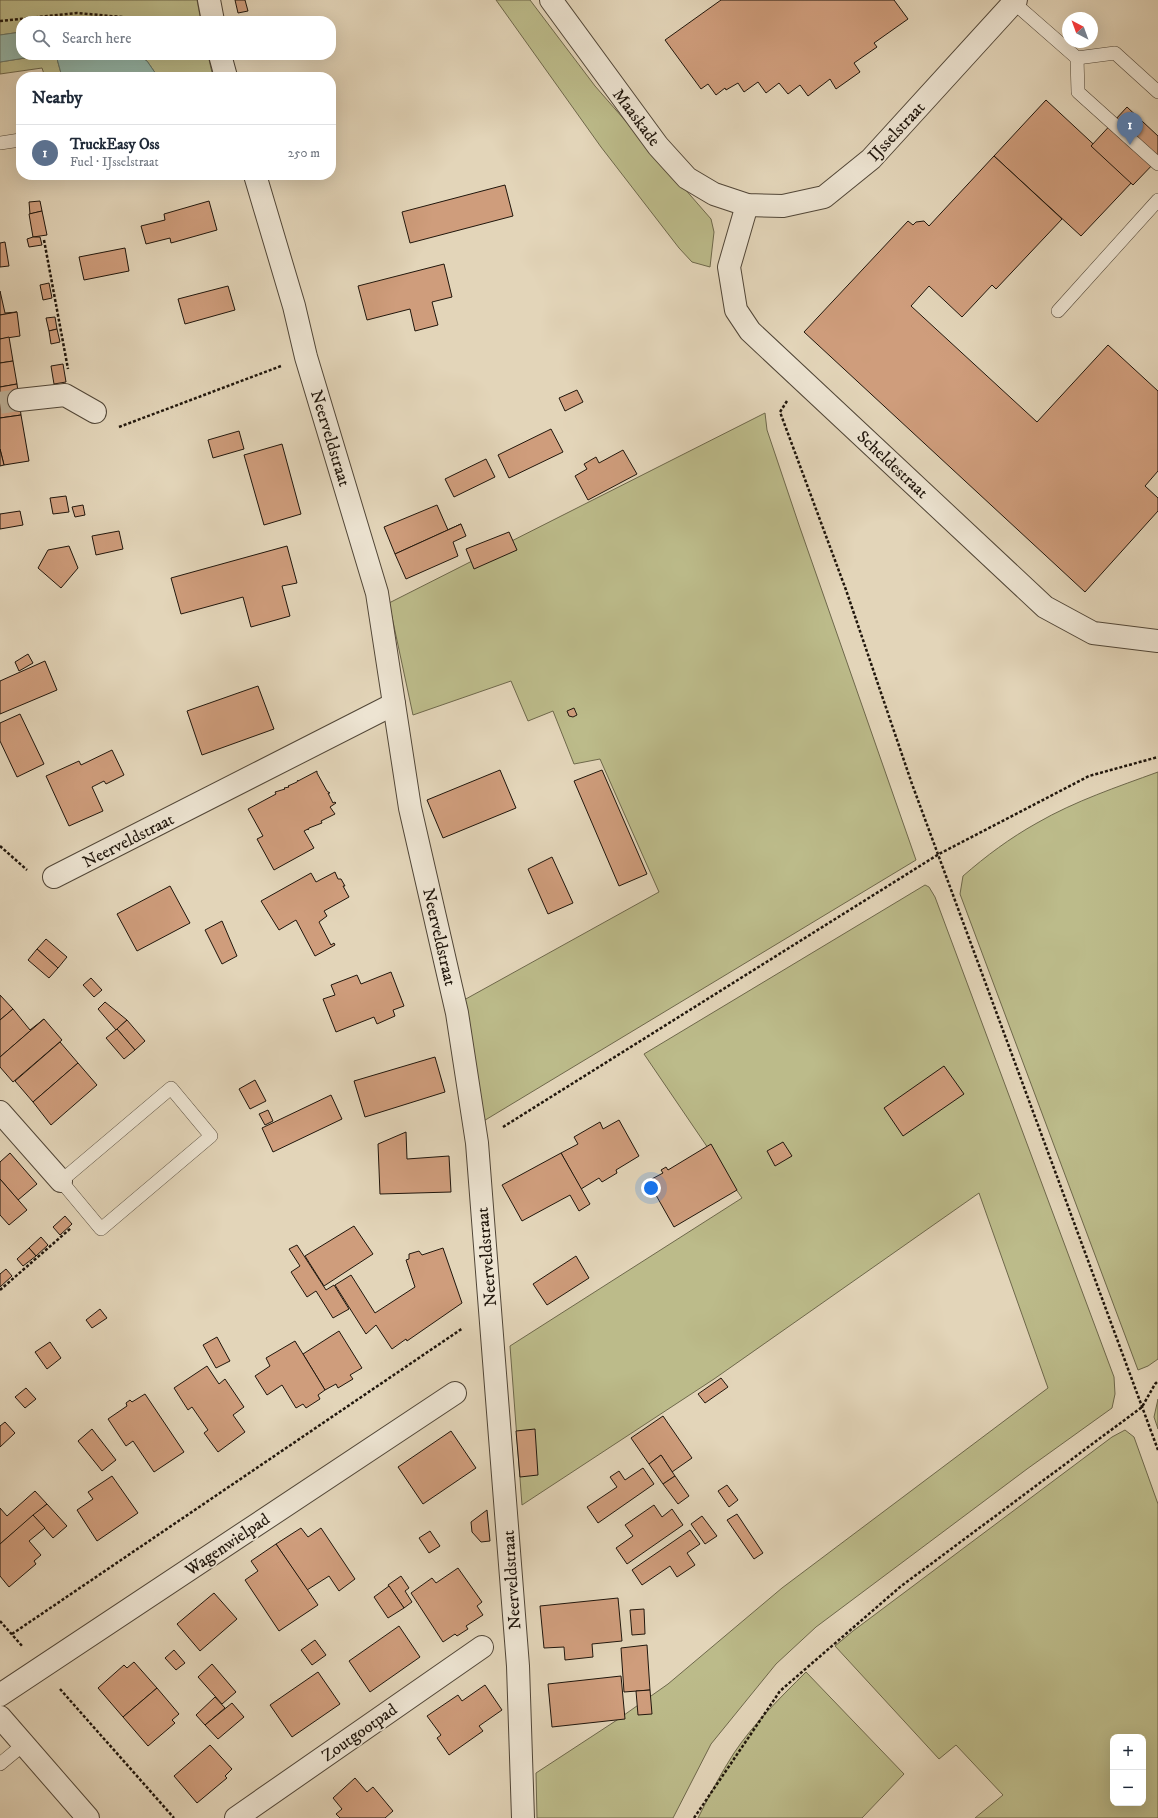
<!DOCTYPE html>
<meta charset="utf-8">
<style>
:root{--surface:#fff;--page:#f6f6f7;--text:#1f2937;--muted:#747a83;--line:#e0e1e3;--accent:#8f2418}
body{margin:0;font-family:"IM FELL DW Pica",serif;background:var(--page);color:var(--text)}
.controls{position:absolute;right:12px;bottom:12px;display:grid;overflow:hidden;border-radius:8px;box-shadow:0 4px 16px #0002}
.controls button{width:36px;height:36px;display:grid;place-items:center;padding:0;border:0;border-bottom:1px solid var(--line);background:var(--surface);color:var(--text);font:20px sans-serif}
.compass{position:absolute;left:1062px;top:12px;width:36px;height:36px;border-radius:50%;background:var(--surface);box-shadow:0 4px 16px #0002;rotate:319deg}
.you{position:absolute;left:651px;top:1188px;width:14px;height:14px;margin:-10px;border:3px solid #fff;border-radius:50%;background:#1a73e8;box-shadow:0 0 0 6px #1a73e833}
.badge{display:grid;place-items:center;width:26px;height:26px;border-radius:50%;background:var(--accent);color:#fff;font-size:13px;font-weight:700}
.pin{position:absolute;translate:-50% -33px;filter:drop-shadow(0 1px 2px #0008)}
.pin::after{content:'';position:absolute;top:21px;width:14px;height:12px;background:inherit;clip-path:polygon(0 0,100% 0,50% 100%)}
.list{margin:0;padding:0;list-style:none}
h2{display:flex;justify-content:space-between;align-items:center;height:52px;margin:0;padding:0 16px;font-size:17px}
h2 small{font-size:13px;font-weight:400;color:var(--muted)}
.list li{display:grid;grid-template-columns:26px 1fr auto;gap:12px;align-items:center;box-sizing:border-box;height:56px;padding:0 16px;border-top:1px solid var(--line)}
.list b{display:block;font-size:15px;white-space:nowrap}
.list p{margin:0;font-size:13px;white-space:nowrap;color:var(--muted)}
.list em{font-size:13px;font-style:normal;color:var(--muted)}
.icon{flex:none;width:22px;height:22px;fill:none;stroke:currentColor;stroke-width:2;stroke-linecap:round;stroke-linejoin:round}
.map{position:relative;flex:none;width:1158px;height:1818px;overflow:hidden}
.search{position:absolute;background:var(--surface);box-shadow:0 4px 16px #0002;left:16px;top:16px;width:320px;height:44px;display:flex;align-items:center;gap:10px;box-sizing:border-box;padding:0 14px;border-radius:16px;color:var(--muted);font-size:15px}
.panel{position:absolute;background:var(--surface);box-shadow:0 4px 16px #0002;left:16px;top:72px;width:320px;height:108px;border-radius:16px}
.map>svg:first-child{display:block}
.green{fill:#bcbb8a;stroke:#6e684b;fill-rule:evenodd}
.water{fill:#96b9ac;stroke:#67786c}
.building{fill:#cf9d7c;stroke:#20160c}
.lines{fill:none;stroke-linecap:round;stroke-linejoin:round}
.minor-tunnel{stroke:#bcaf96;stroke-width:22;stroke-dasharray:22 11;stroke-linecap:butt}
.service-casing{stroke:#514637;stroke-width:14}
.minor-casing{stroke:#514637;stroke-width:24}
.path{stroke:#20160c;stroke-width:2.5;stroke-dasharray:3 2;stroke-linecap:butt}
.service{stroke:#ede4d2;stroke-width:13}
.minor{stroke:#ede4d2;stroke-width:22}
.labels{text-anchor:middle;stroke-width:3.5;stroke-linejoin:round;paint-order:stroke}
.street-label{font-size:17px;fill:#20160c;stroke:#ede4d2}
</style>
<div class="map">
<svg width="1158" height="1818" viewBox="0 0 1158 1818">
<rect width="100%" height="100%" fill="#e3d5b9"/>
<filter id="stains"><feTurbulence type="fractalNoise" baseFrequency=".005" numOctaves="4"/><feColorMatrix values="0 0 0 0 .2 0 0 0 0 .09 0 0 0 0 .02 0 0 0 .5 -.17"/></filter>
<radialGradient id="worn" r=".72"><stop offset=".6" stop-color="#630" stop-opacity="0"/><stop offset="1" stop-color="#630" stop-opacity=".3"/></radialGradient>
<g class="green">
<path d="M0,0h197l4,21h-180v11l-21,3z"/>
<path d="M496,0h34l65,86 116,133 3,13 -4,35 -18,-5 -13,-14 -78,-101z"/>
<path d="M44,55h12l6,22h-17l-3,-9 -42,6v-12z"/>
<path d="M137,55h71l5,22h-55l-11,-16z"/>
<path d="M765,413l2,17 32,95 117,335 -434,262 -18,-122 195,-108 -59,-133 -26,5 -21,-53 -25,10 -17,-40 -98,34 -24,-112z"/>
<path d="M1158,772v587l-10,7 -10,4 -178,-476 3,-18c23,-20 47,-38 74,-53 38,-22 80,-36 121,-51z"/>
<path d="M925,885l4,2 6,10 179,480 1,17 -3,14 -85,61 -211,158 -40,37 -65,80 -38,74h-136l-1,-45 81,-53 51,-36 114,-96 266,-200 -69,-195 -265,186 -192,126 -12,-159 232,-148 -98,-144z"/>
<path d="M1158,1399v30l-4,-12z"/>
<path d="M1125,1430l9,7 24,67v314h-183l28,-23 -47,-50 -17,14 -104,-113 18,-15 259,-194zM1113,1737h30v66h-30z"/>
<path d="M806,1672l98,102 -42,44h-164c11,-22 23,-45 36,-65 20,-30 47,-56 72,-81z"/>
</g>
<g class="water">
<path d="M21,32v23h23l-44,7v-27z"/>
<path d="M56,55h81l10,6 11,16h-96z"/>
</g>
<g class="building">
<path d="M235,0h10l3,11 -10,2z"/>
<path d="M721,0h173l14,19 -34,24 3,4 -23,16 6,9 -24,17 -6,-10 -22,17 -8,-11 -12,9 -9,-11 -13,10 -8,-11 -14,10 -6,-9 -12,7 -1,-2 -9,7 -8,-11 -7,5 -36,-49z"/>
<path d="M1046,100l87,81 -52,55 -87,-80z"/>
<path d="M1127,107l31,29v23l-25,26 -42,-39z"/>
<path d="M994,156l68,63 -66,70 -4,-4 -30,32 -33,-31 -18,20 126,116 71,-77 50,46v80l-13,15 13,12v13l-73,81 -281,-260 104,-111 5,4 3,-3 8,-1 5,5z"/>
<path d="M505,185l8,31 -103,27 -8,-31z"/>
<path d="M40,201l2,10 -12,3 -1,-12z"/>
<path d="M209,201l8,29 -46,13 -1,-5 -24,6 -5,-18 24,-6 -1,-6z"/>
<path d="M42,211l5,24 -14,2 -4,-23z"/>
<path d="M33,237h7l2,8 -13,2 -2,-8z"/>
<path d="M5,242l4,24 -9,1v-24z"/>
<path d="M125,248l4,23 -45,9 -5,-23z"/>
<path d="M444,264l8,33 -20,5 6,23 -23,6 -5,-22 -43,11 -9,-34z"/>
<path d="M49,283l3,15 -9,2 -3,-15z"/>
<path d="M228,286l7,24 -50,14 -7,-25z"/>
<path d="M0,291l5,22 12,-1 -17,3z"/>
<path d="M17,312l3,24 -20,3v-24z"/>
<path d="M55,317l2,12 -8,2 -3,-13z"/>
<path d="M57,329l3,13 -9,2 -2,-13z"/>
<path d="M9,337l4,24 -13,2v-24z"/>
<path d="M13,361l4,23 -17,3v-24z"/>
<path d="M63,364l3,18 -12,2 -3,-18z"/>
<path d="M17,384l4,31 -21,3v-31z"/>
<path d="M577,390l6,12 -18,9 -6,-13z"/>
<path d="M21,415l8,46 -25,4 -4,-16v-31z"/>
<path d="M551,429l12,23 -54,26 -11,-23z"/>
<path d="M239,431l5,18 -31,9 -5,-18z"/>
<path d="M282,444l19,70 -37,11 -20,-70z"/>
<path d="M0,449l4,16 -4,1z"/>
<path d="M623,450l14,24 -49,26 -13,-24 12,-7 -3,-5 12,-7 3,6z"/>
<path d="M486,459l9,18 -41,20 -9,-18z"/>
<path d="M66,496l3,16 -16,2 -3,-16z"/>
<path d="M83,505l2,10 -10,2 -3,-10z"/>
<path d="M437,505l11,25 13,-6 -66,30 -11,-27z"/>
<path d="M20,511l3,14 -23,4v-15z"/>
<path d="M461,524l5,12 -13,6 5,14 -52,23 -11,-25z"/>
<path d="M119,531l4,18 -27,6 -4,-19z"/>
<path d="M509,532l8,18 -43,19 -8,-20z"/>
<path d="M69,546l9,22 -17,20 -23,-20 10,-18z"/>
<path d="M287,546l10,37 -15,3 8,30 -39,11 -8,-30 -62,17 -10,-36z"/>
<path d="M28,654l5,9 -14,8 -4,-9z"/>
<path d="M45,661l12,29 -57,24v-33z"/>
<path d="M258,686l16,43 -72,26 -15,-44z"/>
<path d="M574,708l3,7 -4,2 -4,-1 -2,-5z"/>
<path d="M20,714l24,50 -27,13 -17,-36v-18z"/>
<path d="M112,750l12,25 -18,9 -2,-3 -12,6 11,24 -34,15 -23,-50 33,-15 2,4z"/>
<path d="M500,770l16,38 -73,30 -16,-38z"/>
<path d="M602,770l45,104 -28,12 -45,-105z"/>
<path d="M317,771v2l10,18 3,2h-2l5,10 2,-1 1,1 -6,4 5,7 -14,7 1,2 -13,5 -1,2v-1l-4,2 10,17 -40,22 -17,-31 6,-3 -15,-27 28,-15 -1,-2 10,-3 -1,-1 5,-1 -1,-1 9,-4 1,-2v1z"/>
<path d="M552,857l21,46 -25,11 -20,-45z"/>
<path d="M335,872l3,7h3l4,7h-2l6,11 -25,14 3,5 -8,6 12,23 3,-2 1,2 -20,11 -19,-36 -17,10 -18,-29 50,-28 5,9z"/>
<path d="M170,886l20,37 -53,28 -20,-37z"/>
<path d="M222,921l15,35 -15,8 -17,-34z"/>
<path d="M46,939l21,18 -9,11 -21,-19z"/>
<path d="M37,949l21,19 -9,10 -21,-18z"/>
<path d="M391,972l13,34 -11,4 2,6 -18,8 -3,-7 -38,15 -13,-33 12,-4 -4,-10 26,-10 4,9z"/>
<path d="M91,978l11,12 -8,7 -11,-12z"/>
<path d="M0,995l13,14 -13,11z"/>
<path d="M105,1002l22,18 -11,10 -18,-21z"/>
<path d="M13,1009l17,21 14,-11 -44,38v-37z"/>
<path d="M44,1019l18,21 -49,42 -13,-15v-10z"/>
<path d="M127,1020l18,21 -10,9 -18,-21z"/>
<path d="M117,1029l18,21 -11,9 -18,-21z"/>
<path d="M60,1042l18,21 -45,39 -18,-21z"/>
<path d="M435,1057l10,35 -80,25 -11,-36z"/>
<path d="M78,1063l19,22 -46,40 -18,-23z"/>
<path d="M944,1066l20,28 -61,42 -19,-28z"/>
<path d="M255,1080l11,21 -16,8 -11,-20z"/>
<path d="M331,1095l11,24 -69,33 -11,-24z"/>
<path d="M268,1110l5,11 -8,4 -6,-11z"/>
<path d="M619,1120l20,36 -23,14 1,3 -15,9 -3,-4 -18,11 -20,-36 17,-9 -4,-7 26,-15 3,7z"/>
<path d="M406,1132l1,27 42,-3 2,36 -71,2 -2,-50z"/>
<path d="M783,1142l9,14 -17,10 -8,-15z"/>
<path d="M711,1144l26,46 -63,37 -26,-46 15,-8 -2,-3 5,-3 2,3z"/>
<path d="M10,1153l27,31 -19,16 -18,-21v-17z"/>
<path d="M561,1153l29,51 -11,7 -9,-16 -48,26 -20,-36z"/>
<path d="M0,1179l27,31 -18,15 -9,-10z"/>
<path d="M65,1216l7,8 -12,11 -7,-8z"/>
<path d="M354,1226l19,28 -49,32 -19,-30z"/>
<path d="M41,1237l7,8 -12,11 -7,-8z"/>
<path d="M297,1245l29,45 8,-5 15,24 -16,9 -17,-27 -9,6 -16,-25 9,-6 -11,-17z"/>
<path d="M29,1248l7,8 -13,10 -6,-7z"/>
<path d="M443,1248l19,55 -55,38 -1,-2 -14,10 -16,-24 -10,9 -31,-49 16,-10 24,38 40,-26 -9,-27 3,-1v-5l10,-3 3,4z"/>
<path d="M576,1256l13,22 -42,27 -14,-21z"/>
<path d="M6,1269l6,7 -12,11v-13z"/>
<path d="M100,1309l7,9 -15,10 -6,-8z"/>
<path d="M339,1331l23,37 -12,7 3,4 -15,9 -2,-4 -11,6 -22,-36z"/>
<path d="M217,1337l13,24 -14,7 -13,-23z"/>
<path d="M295,1341l30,49 -7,5 2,4 -14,9 -3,-4 -7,4 -14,-23 -15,10 -12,-19 15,-10 -4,-8z"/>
<path d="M50,1342l11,16 -14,11 -12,-17z"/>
<path d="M207,1366l12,18 6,-5 19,28 -11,8 12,17 -27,20 -14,-19 4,-3 -16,-23 -4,3 -14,-22z"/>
<path d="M721,1378l7,9 -23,16 -7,-9z"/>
<path d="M26,1388l10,11 -11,9 -10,-11z"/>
<path d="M145,1394l39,58 -30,20 -21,-31 -7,5 -18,-27 19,-13 -1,-3 4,-3 2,2z"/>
<path d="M663,1416l29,42 -20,14 -11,-17 -12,9 -18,-26z"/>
<path d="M5,1422l10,11 -15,14v-21z"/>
<path d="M92,1429l24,31 -14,11 -24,-30z"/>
<path d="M535,1429l3,46 -18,2 -4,-46z"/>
<path d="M451,1431l25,37 -53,36 -25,-37z"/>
<path d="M661,1455l14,21 -12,8 -14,-20z"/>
<path d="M643,1468l11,16 -56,39 -11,-16 30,-20 -7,-10 9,-6 6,9z"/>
<path d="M112,1476l26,37 -41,28 -20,-31 16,-11 -5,-7z"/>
<path d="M675,1476l14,20 -11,8 -15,-20z"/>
<path d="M727,1485l11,15 -9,7 -11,-16z"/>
<path d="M35,1491l12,13 -47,40v-36l7,8z"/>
<path d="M47,1504l20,22 -14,12 -20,-23z"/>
<path d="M654,1505l8,12 10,-8 11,16 -56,39 -11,-16 17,-12 -8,-11z"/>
<path d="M487,1510l3,31 -9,1 -9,-10 -1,-10z"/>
<path d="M737,1514l26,39 -9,6 -27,-39z"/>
<path d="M33,1515l12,13 -16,13 12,14 -7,6 2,3 -27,23 -9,-11v-32z"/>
<path d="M702,1516l15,20 -12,8 -14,-20z"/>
<path d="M301,1528l7,9 13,-9 34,51 -16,12 -10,-15 -22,14 -31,-46z"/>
<path d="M690,1530l10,14 -13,9 8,12 -18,12 -7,-11 -28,19 -10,-15z"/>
<path d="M430,1531l10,15 -11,7 -10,-15z"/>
<path d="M276,1544l42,61 -39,26 -34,-51 13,-9 -7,-10z"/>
<path d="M458,1568l24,34 -5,4 6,9 -17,11 2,3 -11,7 -2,-2 -12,8 -32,-49 21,-15 4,5z"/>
<path d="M401,1576l8,12 -4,3 7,11 -8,6 -16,-23z"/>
<path d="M389,1586l15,22 -16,10 -14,-21z"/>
<path d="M214,1593l23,26 -37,32 -23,-27z"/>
<path d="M618,1598l4,43 -30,3 1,13 -28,3 -1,-13 -20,1 -4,-42z"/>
<path d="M644,1609l1,25 -13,1 -2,-25z"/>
<path d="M399,1626l21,31 -50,35 -21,-31z"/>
<path d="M315,1640l11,15 -14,10 -11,-15z"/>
<path d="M647,1645l3,45 -26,2 -3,-44z"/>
<path d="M174,1650l11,13 -9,7 -11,-12z"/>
<path d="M134,1662l23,26 -34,29 -25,-29 26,-23 3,3z"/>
<path d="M212,1664l24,28 -14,12 -24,-27z"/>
<path d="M318,1672l22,32 -48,33 -22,-32z"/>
<path d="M621,1676l4,43 -73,8 -4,-43z"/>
<path d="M485,1685l17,25 -23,16 4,5 -34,24 -12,-17 4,-3 -14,-19 31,-21 4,6z"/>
<path d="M157,1688l22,26 -7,6 3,3 -27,23 -25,-29z"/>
<path d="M650,1690l2,24 -14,1 -2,-24z"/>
<path d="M215,1697l10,11 -20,17 -9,-10z"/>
<path d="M232,1703l12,14 -26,22 -13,-14z"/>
<path d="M210,1745l22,24 -7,7 2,2 -30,25 -23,-27z"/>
<path d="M355,1778l12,14 6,-5 20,24 -8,7h-45l-4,-4 6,-5 -9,-11z"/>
</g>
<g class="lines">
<path class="minor-tunnel" d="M0,403l19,-3"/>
<g class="service-casing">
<g id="service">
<path d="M1013,2l64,56 38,-5 43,39"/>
<path d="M1077,58l1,34 80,72"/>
<path d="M0,143l20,-3"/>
<path d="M1058,311l100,-111"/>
<path d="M171,1088l40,48 -110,93 -40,-48z"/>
<path d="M0,1764l23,-19"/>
</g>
</g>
<g class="minor-casing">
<g id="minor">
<path d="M209,0l4,21"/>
<path d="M551,0l107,146 29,32 27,16 33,11 36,1 41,-9 47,-38 145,-159"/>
<path d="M220,55l6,22"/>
<path d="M255,175l39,131 12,51 71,236 33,215 47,205 20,130 13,167 28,356 5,152"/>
<path d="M747,205l-18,62 7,43 14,21 295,276 48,26 65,8"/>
<path d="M19,400l46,-5 30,17"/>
<path d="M54,877l340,-173"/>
<path d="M0,1112l61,69"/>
<path d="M0,1695l455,-302"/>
<path d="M0,1717l88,101"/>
<path d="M236,1818l246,-171"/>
</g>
</g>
<g class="path">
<path d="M0,21l77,-8 56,5 5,3"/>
<path d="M44,240l24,129"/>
<path d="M787,401l-7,11 66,178 66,194 246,666"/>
<path d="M119,427l162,-61"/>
<path d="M0,846l27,24"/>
<path d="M503,1127l436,-273 150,-78 69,-19"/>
<path d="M0,1290l71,-62"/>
<path d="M0,1621l23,26"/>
<path d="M12,1634l451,-306"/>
<path d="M60,1689l114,129"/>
<path d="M694,1818l86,-127 120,-104 242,-180 13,-23 3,-3"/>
</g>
<use href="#service" class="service"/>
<use href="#minor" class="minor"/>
</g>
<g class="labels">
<g class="street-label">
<text transform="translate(637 117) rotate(53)" y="6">Maaskade</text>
<text transform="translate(896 131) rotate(-47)" y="6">IJsselstraat</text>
<text transform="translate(331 438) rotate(73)" y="6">Neerveldstraat</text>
<text transform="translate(893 464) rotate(43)" y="6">Scheldestraat</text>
<text transform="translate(128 840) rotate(-27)" y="6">Neerveldstraat</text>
<text transform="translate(440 937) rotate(77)" y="6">Neerveldstraat</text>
<text transform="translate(486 1257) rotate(-95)" y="6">Neerveldstraat</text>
<text transform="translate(227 1544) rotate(-34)" y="6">Wagenwielpad</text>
<text transform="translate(511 1580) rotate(-94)" y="6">Neerveldstraat</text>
<text transform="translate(359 1732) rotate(-35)" y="6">Zoutgootpad</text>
</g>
</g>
<rect width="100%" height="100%" filter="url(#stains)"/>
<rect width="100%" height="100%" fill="url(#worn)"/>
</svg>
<div class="controls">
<button>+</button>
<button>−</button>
</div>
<svg class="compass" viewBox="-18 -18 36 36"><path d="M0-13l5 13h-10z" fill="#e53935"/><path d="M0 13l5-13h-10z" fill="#747a83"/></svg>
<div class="you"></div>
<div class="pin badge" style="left:1130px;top:145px;background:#5c6f8a">1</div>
<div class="search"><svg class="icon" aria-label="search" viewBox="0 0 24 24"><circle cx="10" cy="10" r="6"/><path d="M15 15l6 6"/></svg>Search here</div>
<section class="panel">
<h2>Nearby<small></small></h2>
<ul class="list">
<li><span class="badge" style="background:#5c6f8a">1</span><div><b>TruckEasy Oss</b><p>Fuel · IJsselstraat</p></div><em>250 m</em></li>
</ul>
</section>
</div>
